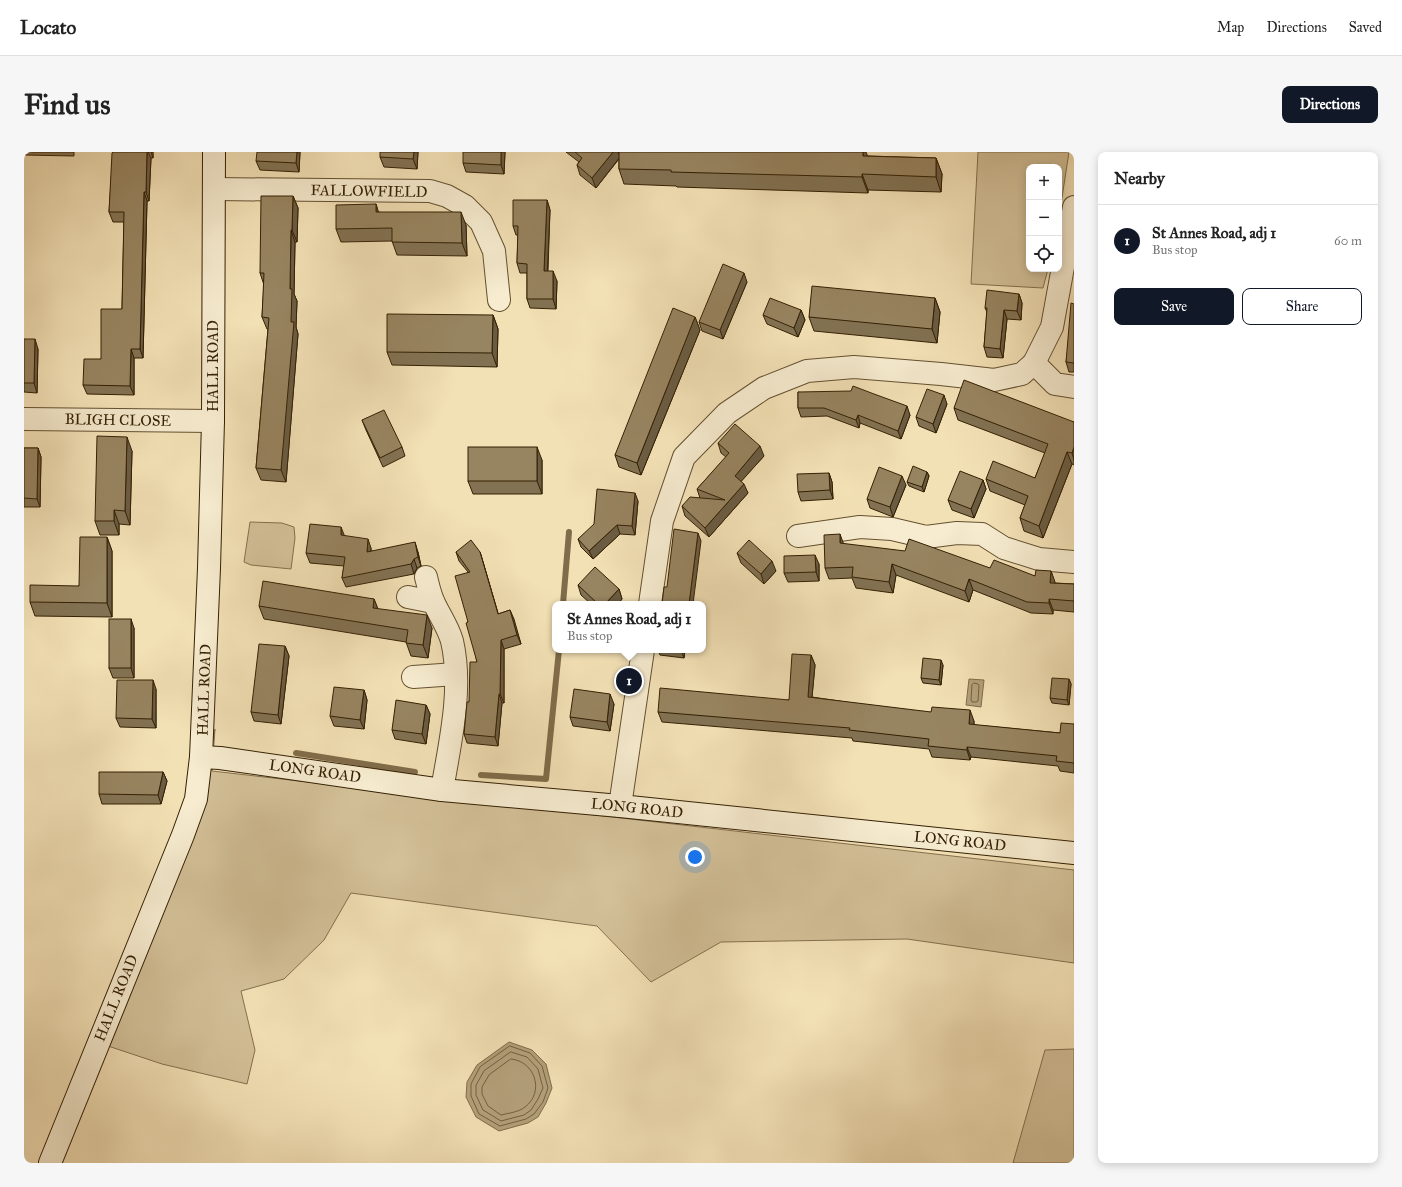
<!DOCTYPE html>
<meta charset="utf-8">
<style>
:root{--surface:#fff;--page:#f6f6f6;--text:#222;--muted:#767676;--line:#e0e0e0;--accent:#111827}
body{margin:0;font-family:"IM FELL Great Primer",serif;background:var(--page);color:var(--text)}
.controls{position:absolute;right:12px;top:12px;display:grid;overflow:hidden;border-radius:8px;box-shadow:0 2px 10px #0003}
.controls button{width:36px;height:36px;display:grid;place-items:center;padding:0;border:0;border-bottom:1px solid var(--line);background:var(--surface);color:var(--text);font:20px sans-serif}
.you{position:absolute;left:671px;top:705px;width:14px;height:14px;margin:-10px;border:3px solid #fff;border-radius:50%;background:#1a73e8;box-shadow:0 0 0 6px #1a73e833}
.badge{display:grid;place-items:center;width:26px;height:26px;border-radius:50%;background:var(--accent);color:#fff;font-size:13px;font-weight:700}
.pin{position:absolute;translate:-50% -50%;border:2px solid #fff;box-shadow:0 1px 4px #0006}
.popup{position:absolute;left:528px;top:449px;width:154px;height:52px;box-sizing:border-box;display:grid;place-content:center;border-radius:8px;background:var(--surface);filter:drop-shadow(0 1px 3px #0005);font-size:13px;white-space:nowrap;color:var(--muted)}
.popup b{font-size:15px;color:var(--text)}
.popup::after{content:'';position:absolute;left:50%;top:100%;margin-left:-8px;border:8px solid transparent;border-top-color:var(--surface)}
.list{margin:0;padding:0;list-style:none}
h2{display:flex;justify-content:space-between;align-items:center;height:52px;margin:0;padding:0 16px;font-size:17px}
h2 small{font-size:13px;font-weight:400;color:var(--muted)}
.list li{display:grid;grid-template-columns:26px 1fr auto;gap:12px;align-items:center;box-sizing:border-box;height:72px;padding:0 16px;border-top:1px solid var(--line)}
.list b{display:block;font-size:15px;white-space:nowrap}
.list p{margin:0;font-size:13px;white-space:nowrap;color:var(--muted)}
.list em{font-size:13px;font-style:normal;color:var(--muted)}
.actions{display:flex;gap:8px;padding:12px 16px}
.actions a{flex:1;padding:9px 0;border:1px solid var(--accent);border-radius:8px;text-align:center;font-size:14px;color:var(--accent)}
.actions .main{background:var(--accent);color:#fff}
.icon{flex:none;width:22px;height:22px;fill:none;stroke:currentColor;stroke-width:2;stroke-linecap:round;stroke-linejoin:round}
.map{position:relative;flex:none;width:1050px;height:1011px;overflow:hidden;border-radius:8px}
header{display:flex;align-items:center;gap:24px;box-sizing:border-box;height:56px;padding:0 20px;background:var(--surface);border-bottom:1px solid var(--line)}
header strong{font-size:19px}
nav{display:flex;gap:22px;margin-inline-start:auto;font-size:14px}
.intro{display:flex;align-items:center;justify-content:space-between;box-sizing:border-box;height:96px;padding:0 24px}
h1{margin:0;font-size:28px}
.button{padding:10px 18px;border-radius:8px;background:var(--accent);color:#fff;font-size:14px;font-weight:700}
main{display:flex;gap:24px;padding:0 24px}
aside{flex:1;background:var(--surface);border-radius:8px;box-shadow:0 2px 10px #0003}
.map>svg:first-child{display:block}
.green{fill:#d3c098;stroke:#84704e}
.water{fill:#b29f79;stroke:#806c4a}
.lines{fill:none;stroke-linecap:round;stroke-linejoin:round}
.shore{stroke:#73603e;stroke-width:1}
.stream{stroke:#806c4a;stroke-width:6}
.street-casing{stroke:#645030;stroke-width:24}
.secondary-casing{stroke:#342003;stroke-width:24}
.street{stroke:#f7ecd0;stroke-width:22}
.secondary{stroke:#f7ecd0;stroke-width:22}
.wall{fill:#827253;stroke:#342003}
.shaded-wall{fill:#6a5c43;stroke:#342003}
.building{fill:#978460;stroke:#342003}
.labels{text-anchor:middle;stroke-width:3;stroke-linejoin:round;paint-order:stroke}
.street-label{font-size:15px;fill:#342003;stroke:#f7ecd0}
</style>
<header>
<strong>Locato</strong>
<nav><a>Map</a><a>Directions</a><a>Saved</a></nav>
</header>
<div class="intro"><h1>Find us</h1><a class="button">Directions</a></div>
<main>
<div class="map">
<svg width="1050" height="1011" viewBox="0 0 1050 1011">
<rect width="100%" height="100%" fill="#f3e1b6"/>
<filter id="stains"><feTurbulence type="fractalNoise" baseFrequency=".005" numOctaves="4"/><feColorMatrix values="0 0 0 0 .2 0 0 0 0 .09 0 0 0 0 .02 0 0 0 .5 -.17"/></filter>
<radialGradient id="worn" r=".72"><stop offset=".6" stop-color="#630" stop-opacity="0"/><stop offset="1" stop-color="#630" stop-opacity=".3"/></radialGradient>
<g class="green">
<path d="M954,0h91l-10,65v-50h-30v102h19l-5,19 -72,-4z"/>
<path d="M226,370l32,1 12,4 1,11 -4,31 -40,-4 -7,-3z"/>
<path d="M191,577l-3,42 862,99v93l-167,-24 -186,3 -70,40 -54,-56 -246,-33 -27,47 -40,39 -43,12 14,59 -8,34 -85,-20 -54,-18 85,-207z"/>
<path d="M1050,897v114h-61l32,-113z"/>
</g>
<g class="water">
<path d="M945,527l15,1 -3,27 -15,-2z"/>
<path d="M485,890l23,8 14,14 6,24 -6,15 -8,14 -10,6 -29,8 -23,-14 -10,-20 1,-15 10,-17z"/>
</g>
<g class="lines">
<g class="shore">
<path d="M950,531l4,1 1,1 -1,16 -2,1h-4l-1,-2 1,-15z"/>
<path d="M486,894l20,7 12,13 6,22 -5,14 -9,12 -8,5 -26,7 -21,-12 -8,-18v-12l9,-17z"/>
<path d="M487,900l16,5 11,12 5,19 -5,11 -7,11 -7,5 -23,6 -18,-11 -7,-15v-10l8,-14z"/>
<path d="M487,907c24,2 34,33 14,48 -6,5 -16,6 -24,8l-13,-9 -6,-12v-7l7,-12z"/>
</g>
<g class="stream">
<path d="M539,452l6,-72"/>
<path d="M272,601l119,19"/>
<path d="M457,623l65,4 13,-129"/>
</g>
<g class="street-casing">
<g id="street">
<path d="M190,37l216,2 17,5 18,10 16,16 13,29 5,49"/>
<path d="M1010,211l21,21 19,3"/>
<path d="M0,267l189,2"/>
<path d="M774,384l62,-9 32,2 34,8 31,-4 25,1 22,14 35,11 35,3"/>
<path d="M402,425c2,8 4,18 8,26 6,13 14,24 18,38 11,47 -2,102 -10,149"/>
<path d="M384,445l25,5"/>
<path d="M626,452l12,-83 22,-64 43,-44 37,-25 43,-17 47,-4 87,7 53,6 28,-6 12,-11 18,-36 22,-120"/>
<path d="M389,525l43,-3"/>
<path d="M596,654l23,-156"/>
</g>
</g>
<g class="secondary-casing">
<g id="secondary">
<path d="M177,605l19,1 222,32 178,16 454,47"/>
<path d="M26,1011l133,-328 13,-36 5,-42 8,-189 4,-147 1,-269"/>
</g>
</g>
<use href="#street" class="street"/>
<use href="#secondary" class="secondary"/>
</g>
<g class="wall">
<path d="M0,0h50v4l-50,-1z"/>
<path d="M89,0h40v6h-2l-2,43h-2l-4,157h-9v37l-47,-1 -4,-9 18,-26 21,-50 2,-87h-11l-4,-10z"/>
<path d="M276,0l-1,20 -39,-2 -4,-9z"/>
<path d="M394,0l-1,17 -33,-2 -4,-10z"/>
<path d="M481,0l-1,22 -38,-2 -3,-9z"/>
<path d="M542,0h52l1,2 249,2 68,2 6,16 -1,18 -73,-2v3l-191,-6 -1,-1 -52,-2 -5,-15v-10l-23,29 -16,-13 -3,-10 2,-3z"/>
<path d="M269,44l5,12 -1,34h-2l-1,52 3,7 -1,26 2,7 -12,148 -25,-2 -5,-12 12,-139h-1l-5,-12 2,-32 -4,-12z"/>
<path d="M523,48l3,10 -2,61 9,10 -1,28 -26,-1 -3,-9v-26h-7l-3,-10 1,-28h-2l-3,-9z"/>
<path d="M352,52l2,8 88,13 1,31 -70,-1 -5,-14 -51,1 -5,-13z"/>
<path d="M723,130l-24,57 -21,-8 -3,-9z"/>
<path d="M995,142l3,9 -1,17 -14,-1 -4,39 -16,-1 -3,-10 3,-35 -2,-4z"/>
<path d="M911,146l5,14 -3,31 -123,-12 -5,-14z"/>
<path d="M1050,152v68h-5l-3,-10z"/>
<path d="M777,158l4,10 -7,17 -31,-13 -4,-9z"/>
<path d="M469,163l5,14 -1,38 -105,-2 -5,-13z"/>
<path d="M671,165l5,13 -59,145 -22,-8 -4,-12z"/>
<path d="M0,187l14,10 -1,44 -13,-1z"/>
<path d="M774,240l112,23 -9,24 -41,-16 -1,5 -32,-12 -26,1 -3,-9z"/>
<path d="M923,252l-11,29 -17,-7 -3,-9z"/>
<path d="M930,256l120,14v43l-2,-1 -29,74 -19,-7 -4,-13 5,-13 -35,-14 -4,-12 49,-1 10,-25 -87,-33z"/>
<path d="M338,268l40,27 3,9 -22,11 -17,-37z"/>
<path d="M694,291l46,13 -23,25 7,12 -39,44 -24,-21 -3,-10 18,-8 -3,-9 29,-32 -5,-4z"/>
<path d="M0,296h14l3,9 -1,50h-16z"/>
<path d="M108,299l-2,74 -11,-1v11h-19l-5,-14z"/>
<path d="M518,308v34h-69l-5,-13z"/>
<path d="M903,320l2,4 -5,16 -15,-6 -2,-4z"/>
<path d="M805,321l3,9 1,17 -32,2 -3,-9z"/>
<path d="M959,328l3,9 -12,29 -22,-8 -4,-10z"/>
<path d="M882,333l-13,32 -23,-9 -3,-9z"/>
<path d="M614,349l-3,34 -15,-1 -27,25 -12,-12 -3,-8z"/>
<path d="M321,384l26,12v3l47,1 3,14 -4,2 -3,6 -68,13 -4,-9 2,-12 -34,-3 -4,-10z"/>
<path d="M83,385l5,14v66l-77,-1 -5,-14 49,-16z"/>
<path d="M820,392l191,32 16,-5 4,12 19,1v28l-21,-2v4l-22,-1 -58,-23 -4,12 -73,-27 -3,18 -37,-5 -4,-10 -23,1 -4,-11z"/>
<path d="M432,400h24l3,10 15,52 12,-4 11,34 -17,5v54h-2l-4,43 -31,-3 -3,-9 5,-32 8,-40 -9,-40v-50l-9,-11z"/>
<path d="M713,401l39,18 -12,13 -23,-21z"/>
<path d="M795,412v17l-31,1 -4,-9z"/>
<path d="M554,433l41,4 3,10 -4,5h-27l-10,-9z"/>
<path d="M350,447l4,10 54,19 -4,30 -17,-2 -5,-14 -142,-23 -5,-13z"/>
<path d="M110,476v50h-21l-4,-10z"/>
<path d="M261,494l4,10 -8,68 -27,-3 -3,-9z"/>
<path d="M634,498h27l-1,8 -24,-3z"/>
<path d="M787,503l4,10 -3,32 162,24v4l86,8 14,-9v49l-14,-2 -2,-5 -87,-9 -1,3 -38,-3 -3,-8 -76,-8 -1,-3 -190,-16 -4,-10 131,-12z"/>
<path d="M919,513l-2,20 -18,-2 -2,-5z"/>
<path d="M1045,527l2,5 -2,21 -17,-2 -2,-5z"/>
<path d="M132,537v39l-36,-1 -4,-9z"/>
<path d="M340,538l3,10 -3,29 -30,-3 -4,-10z"/>
<path d="M590,552l-4,27 -37,-5 -3,-9z"/>
<path d="M402,553l4,9 -4,30 -31,-5 -3,-9z"/>
<path d="M139,620l4,9 -6,23h-59l-3,-10z"/>
</g>
<g class="shaded-wall">
<path d="M123,0h1l3,6 -2,43 -3,-9z"/>
<path d="M127,0h2v6z"/>
<path d="M273,0h3l-1,20 -3,-9z"/>
<path d="M390,0h4l-1,17 -4,-10z"/>
<path d="M477,0h4l-1,22 -3,-9z"/>
<path d="M589,0h5l2,5 -24,31 -4,-10z"/>
<path d="M839,0h3l3,8 -6,-4z"/>
<path d="M912,6l6,16 -1,18 -5,-15z"/>
<path d="M838,22l6,16v3l-6,-16z"/>
<path d="M120,40l3,9 -4,157 -3,-9z"/>
<path d="M269,44l5,12 -1,34 -5,-12z"/>
<path d="M523,48l3,10 -3,70 -3,-9z"/>
<path d="M352,52l4,13 -4,-5z"/>
<path d="M437,60l5,13 1,31 -5,-13z"/>
<path d="M267,78l4,12 -1,52 3,7 -1,26 2,7 -12,148 -5,-12 9,-181z"/>
<path d="M529,119l4,10 -1,28 -3,-10z"/>
<path d="M720,121l3,9 -24,57 -3,-9z"/>
<path d="M995,142l3,9 -1,17 -4,-9z"/>
<path d="M911,146l5,14 -3,31 -5,-14z"/>
<path d="M777,158l4,10 -7,17 -4,-9z"/>
<path d="M980,158l3,9 -4,39 -3,-9z"/>
<path d="M469,163l5,14 -1,38 -5,-14z"/>
<path d="M671,165l5,13 -59,145 -4,-12z"/>
<path d="M11,187l3,10 -1,44 -3,-10z"/>
<path d="M107,197l3,9v37l-4,-9z"/>
<path d="M920,243l3,9 -11,29 -3,-9z"/>
<path d="M883,254l3,9 -9,24 -3,-8z"/>
<path d="M834,263l2,8 -1,5 -3,-8z"/>
<path d="M103,285l5,14 -2,74 -5,-14z"/>
<path d="M736,294l4,10 -26,29 -3,-9z"/>
<path d="M513,295l5,13v34l-5,-13z"/>
<path d="M1050,295v13l-2,-7z"/>
<path d="M14,296l3,9 -1,50 -3,-8z"/>
<path d="M1043,300l5,12 -29,74 -4,-12z"/>
<path d="M903,320l2,4 -5,16 -2,-5z"/>
<path d="M805,321l3,9 1,17 -3,-9z"/>
<path d="M878,324l4,9 -13,32 -3,-10z"/>
<path d="M959,328l3,9 -12,29 -3,-9z"/>
<path d="M720,332l4,9 -39,44 -4,-9z"/>
<path d="M611,341l3,8 -3,34 -3,-9z"/>
<path d="M90,358l5,14v11l-5,-14z"/>
<path d="M593,373l3,9 -27,25 -4,-8z"/>
<path d="M317,375l4,10 -4,-2z"/>
<path d="M674,381l3,8 -8,63h-4z"/>
<path d="M816,382l4,11 -4,-2z"/>
<path d="M83,385l5,14v66l-5,-14z"/>
<path d="M344,387l3,9 -1,13 -3,-9z"/>
<path d="M391,390l3,10 3,14 -3,-9z"/>
<path d="M456,400l3,10 18,61 -3,-9z"/>
<path d="M791,403l4,9v17l-3,-9z"/>
<path d="M390,407l3,9 -3,6 -3,-10z"/>
<path d="M748,409l4,10 -12,13 -3,-10z"/>
<path d="M868,412l4,11 -3,18 -4,-11z"/>
<path d="M1027,419l4,11 -1,12 -4,-11z"/>
<path d="M945,427l4,11 -4,12 -4,-11z"/>
<path d="M595,437l3,10 -4,5h-13z"/>
<path d="M350,447l5,13 -6,-4z"/>
<path d="M1025,447l4,11v4l-4,-11z"/>
<path d="M486,458l4,9 7,25 -4,-9z"/>
<path d="M403,463l5,13 -4,30 -5,-13z"/>
<path d="M107,467l3,9v50l-3,-10z"/>
<path d="M477,488l3,9v54l-4,-9z"/>
<path d="M261,494l4,10 -8,68 -3,-9z"/>
<path d="M657,498h4l-1,8z"/>
<path d="M787,503l4,10 -4,42 -3,-10z"/>
<path d="M917,508l2,5 -2,20 -2,-5z"/>
<path d="M1045,527l2,5 -2,21 -2,-5z"/>
<path d="M129,528l3,9v39l-4,-9z"/>
<path d="M340,538l3,10 -3,29 -4,-9z"/>
<path d="M475,542l3,9 -4,43 -3,-9z"/>
<path d="M586,542l4,10 -4,27 -3,-9z"/>
<path d="M402,553l4,9 -4,30 -4,-10z"/>
<path d="M946,558l4,11 -1,14 -4,-11z"/>
<path d="M943,595l4,10 -1,3 -3,-10z"/>
<path d="M139,620l4,9 -6,23 -3,-9z"/>
</g>
<g class="building">
<path d="M89,0h34l-1,40h-2l-4,157h-9l-1,37 -47,-1 1,-26h17v-50h21l2,-97h-15l3,-59h1z"/>
<path d="M233,0h40l-1,11 -40,-2z"/>
<path d="M356,0h34l-1,7 -33,-2z"/>
<path d="M439,0h38v13l-38,-2z"/>
<path d="M551,0h38l-21,26 -15,-13 5,-7z"/>
<path d="M595,0h244v4l73,2v19l-74,-3v3l-191,-5v-2l-52,-1z"/>
<path d="M237,44h32l-1,34h-1l-1,59h2l-1,33h3l-13,148 -25,-2 13,-150 -7,-1 2,-44h-4z"/>
<path d="M489,48h34l-3,71h9v28h-26v-35l-10,-1 1,-37h-5z"/>
<path d="M352,52v8h85l1,31 -70,-1v-14l-56,1v-24z"/>
<path d="M699,112l21,9 -24,57 -21,-8z"/>
<path d="M788,134l123,12 -3,31 -123,-12z"/>
<path d="M963,138l32,4 -2,17 -13,-1 -4,39 -16,-2 3,-39h-2z"/>
<path d="M746,146l31,12 -7,18 -31,-13z"/>
<path d="M1047,151l3,1v59l-8,-1z"/>
<path d="M649,156l22,9 -58,146 -22,-8z"/>
<path d="M363,162l106,1 -1,38 -105,-1z"/>
<path d="M0,187h11l-1,44h-10z"/>
<path d="M940,228l110,42v25l-2,6 -5,-1 -28,74 -19,-8 8,-22 -42,-17 7,-18 42,17 13,-34 -94,-36z"/>
<path d="M829,234l21,8 33,12 -9,25 -40,-16 -2,5 -32,-12h-26v-16l53,-1z"/>
<path d="M903,237l17,6 -11,29 -17,-7z"/>
<path d="M360,258l18,37 -22,11 -18,-38z"/>
<path d="M711,272l25,22 -25,30 9,8 -39,44 -23,-22 8,-9 35,3 -28,-11 32,-36 -11,-10z"/>
<path d="M73,284l30,1 -2,74 -11,-1v11h-19z"/>
<rect x="444" y="295" width="69" height="34"/>
<path d="M0,296h14l-1,51 -13,-1z"/>
<path d="M889,314l14,6 -5,15 -15,-5z"/>
<path d="M855,315l23,9 -12,31 -23,-8z"/>
<path d="M936,319l23,9 -12,29 -23,-9z"/>
<path d="M805,321l1,17 -32,2 -1,-18z"/>
<path d="M573,337l38,4 -3,33 -15,-1 -28,26 -11,-12 16,-15z"/>
<path d="M286,372l31,3v8l27,4 -1,13 48,-10 3,15 -4,2 -3,5 -69,14 3,-21 -39,-4z"/>
<path d="M650,377l24,4 -9,71h-27l2,-17h3z"/>
<path d="M816,382v9l65,8 4,-12 81,29 4,-8 41,16 1,-6 15,1 -1,12 24,1v17l-25,-2v4l-22,-1 -58,-23 -4,12 -73,-27 -3,18 -37,-5 1,-10 -28,1 -1,-33z"/>
<path d="M56,385h27v66l-77,-1v-17l49,1z"/>
<path d="M447,388l9,12 18,62 12,-4 7,25 -16,5 -1,54h-1l-4,43 -31,-3 3,-32h2l1,-40h7l-11,-39 2,-1 -13,-46 15,-4 -14,-20z"/>
<path d="M725,388l23,21 -11,13 -24,-21z"/>
<path d="M791,403l1,17 -32,1v-17z"/>
<path d="M571,415l24,22 -14,15h-7l-20,-19z"/>
<path d="M239,429l111,18 -1,9 54,7 -4,30 -17,-2 2,-13 -149,-24z"/>
<rect x="85" y="467" width="22" height="49"/>
<path d="M235,492l26,2 -7,69 -27,-3z"/>
<path d="M768,502l19,1 -3,42 123,15 1,-5 38,3 -1,14 91,9 1,-10 13,1v39l-18,-2 1,-5 -90,-9v3l-39,-4 1,-7 -80,-9 1,-2 -192,-16 2,-24 129,12z"/>
<path d="M899,506l18,2 -2,20 -18,-2z"/>
<path d="M1028,526l17,1 -2,21 -17,-2z"/>
<path d="M93,528h36l-1,39 -36,-1z"/>
<path d="M310,535l30,3 -4,30 -30,-4z"/>
<path d="M550,537l36,5 -3,28 -37,-5z"/>
<path d="M372,548l30,5 -4,29 -30,-4z"/>
<path d="M75,620h64l-5,23 -59,-1z"/>
</g>
<g class="labels">
<g class="street-label">
<text transform="translate(345 39) rotate(1)" y="5">FALLOWFIELD</text>
<text transform="translate(189 214) rotate(-90)" y="5">HALL ROAD</text>
<text transform="translate(94 268) rotate(1)" y="5">BLIGH CLOSE</text>
<text transform="translate(180 538) rotate(-88)" y="5">HALL ROAD</text>
<text transform="translate(291 619) rotate(8)" y="5">LONG ROAD</text>
<text transform="translate(613 656) rotate(6)" y="5">LONG ROAD</text>
<text transform="translate(936 689) rotate(6)" y="5">LONG ROAD</text>
<text transform="translate(92 846) rotate(-68)" y="5">HALL ROAD</text>
</g>
</g>
<rect width="100%" height="100%" filter="url(#stains)"/>
<rect width="100%" height="100%" fill="url(#worn)"/>
</svg>
<div class="controls">
<button>+</button>
<button>−</button>
<button><svg class="icon" aria-label="locate" viewBox="0 0 24 24"><circle cx="12" cy="12" r="6"/><path d="M12 2v4M12 18v4M2 12h4M18 12h4"/></svg></button>
</div>
<div class="you"></div>
<div class="pin badge" style="left:605px;top:529px">1</div>
<div class="popup"><b>St Annes Road, adj 1</b>Bus stop</div>
</div>
<aside>
<h2>Nearby<small></small></h2>
<ul class="list">
<li><span class="badge">1</span><div><b>St Annes Road, adj 1</b><p>Bus stop</p></div><em>60 m</em></li>
</ul>
<div class="actions"><a class="main">Save</a><a>Share</a></div>
</aside>
</main>
